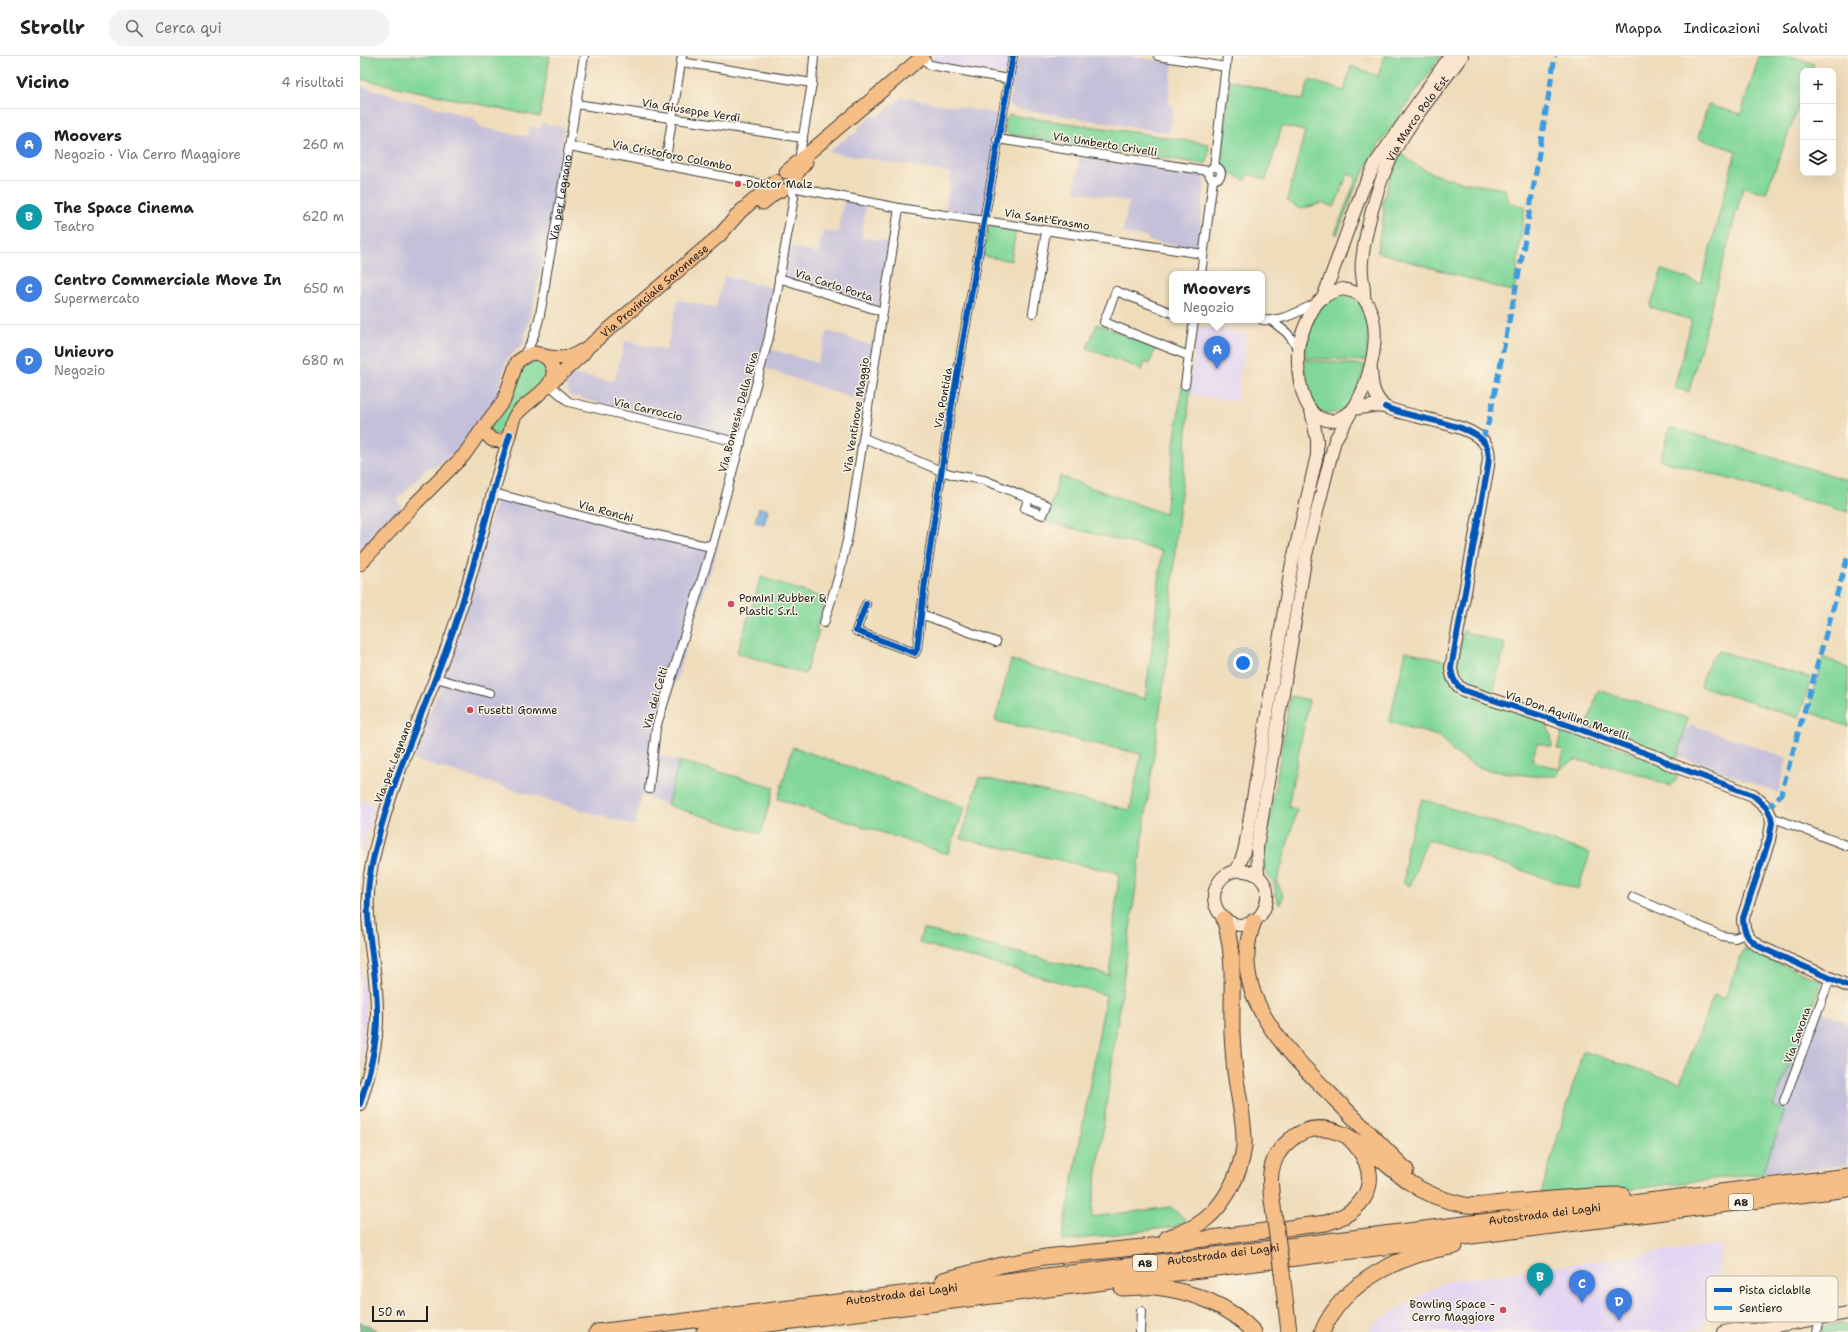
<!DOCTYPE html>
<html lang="it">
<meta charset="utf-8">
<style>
:root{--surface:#fff;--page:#f2f2f2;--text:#222;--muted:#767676;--line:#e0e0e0;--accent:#d1495b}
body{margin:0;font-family:"Shantell Sans",sans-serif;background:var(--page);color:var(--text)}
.controls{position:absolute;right:12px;top:12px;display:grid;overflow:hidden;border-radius:8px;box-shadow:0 4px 16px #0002}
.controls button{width:36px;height:36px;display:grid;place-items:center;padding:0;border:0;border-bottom:1px solid var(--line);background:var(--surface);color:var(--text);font:20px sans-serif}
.scale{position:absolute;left:12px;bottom:10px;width:56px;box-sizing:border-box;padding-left:4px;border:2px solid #1c1c1c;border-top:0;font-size:11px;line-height:14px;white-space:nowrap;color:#1c1c1c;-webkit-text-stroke:3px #fcf5e5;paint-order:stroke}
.you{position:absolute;left:883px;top:607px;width:14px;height:14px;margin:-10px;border:3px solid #fff;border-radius:50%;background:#1a73e8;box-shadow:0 0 0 6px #1a73e833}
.badge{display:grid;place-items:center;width:26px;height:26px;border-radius:50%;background:var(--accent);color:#fff;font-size:13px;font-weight:700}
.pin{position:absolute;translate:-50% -33px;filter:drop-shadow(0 1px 2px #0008)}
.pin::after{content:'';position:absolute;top:21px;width:14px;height:12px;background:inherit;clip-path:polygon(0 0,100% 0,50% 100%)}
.popup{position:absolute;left:809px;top:215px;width:96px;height:52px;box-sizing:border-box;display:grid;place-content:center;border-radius:8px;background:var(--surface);filter:drop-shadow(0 1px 3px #0005);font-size:13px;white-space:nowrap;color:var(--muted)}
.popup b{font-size:15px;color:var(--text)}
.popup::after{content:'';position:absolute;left:50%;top:100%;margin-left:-8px;border:8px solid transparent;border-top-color:var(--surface)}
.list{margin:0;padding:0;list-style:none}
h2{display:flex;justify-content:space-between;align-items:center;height:52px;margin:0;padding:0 16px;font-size:17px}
h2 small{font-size:13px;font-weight:400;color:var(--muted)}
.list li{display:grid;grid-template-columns:26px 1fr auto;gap:12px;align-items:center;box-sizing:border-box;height:72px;padding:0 16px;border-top:1px solid var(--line)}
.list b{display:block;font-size:15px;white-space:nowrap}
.list p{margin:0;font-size:13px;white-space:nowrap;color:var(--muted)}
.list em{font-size:13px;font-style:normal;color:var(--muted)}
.icon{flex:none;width:22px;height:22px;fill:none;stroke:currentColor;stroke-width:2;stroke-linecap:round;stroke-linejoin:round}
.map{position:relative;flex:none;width:1488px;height:1276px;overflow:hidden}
header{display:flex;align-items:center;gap:24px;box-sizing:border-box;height:56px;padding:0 20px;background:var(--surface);border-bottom:1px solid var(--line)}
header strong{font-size:19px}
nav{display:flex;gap:22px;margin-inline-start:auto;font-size:14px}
.search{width:280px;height:36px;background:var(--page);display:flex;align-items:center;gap:10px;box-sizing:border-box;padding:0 14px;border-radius:16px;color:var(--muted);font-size:15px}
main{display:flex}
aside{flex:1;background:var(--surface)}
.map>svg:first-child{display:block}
.built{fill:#e2d4f3}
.industrial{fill:#c5c0da}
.green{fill:#81d79a;stroke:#4e7a5b}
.forest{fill:#68b882;stroke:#426a4f}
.water{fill:#77b0e7;stroke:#4a6682}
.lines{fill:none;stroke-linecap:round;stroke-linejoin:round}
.street-casing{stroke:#3c3934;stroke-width:10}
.secondary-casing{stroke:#3c3934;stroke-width:14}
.primary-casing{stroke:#3c3934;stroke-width:15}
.highway-casing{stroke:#3c3934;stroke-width:17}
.street{stroke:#fff;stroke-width:8}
.secondary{stroke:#fbe5cf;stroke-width:12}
.primary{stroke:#f6be87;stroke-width:13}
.highway{stroke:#f6be87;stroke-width:15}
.highway-bridge-casing{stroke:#3c3934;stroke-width:17;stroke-linecap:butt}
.highway-bridge{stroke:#f6be87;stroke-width:15}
.quiet{stroke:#3c9bdf;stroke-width:5;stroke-dasharray:10 5;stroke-linecap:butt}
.cycleway-casing{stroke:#fcf5e5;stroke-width:8}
.cycleway{stroke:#0057b8;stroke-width:6}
.poi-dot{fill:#d1495b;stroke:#fcf5e5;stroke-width:1.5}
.labels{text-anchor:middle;stroke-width:3;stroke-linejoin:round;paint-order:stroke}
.shield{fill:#fcf5e5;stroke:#5f5d58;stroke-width:1}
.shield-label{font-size:10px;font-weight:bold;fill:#1c1c1c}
.street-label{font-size:11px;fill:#1c1c1c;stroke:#fcf5e5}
.poi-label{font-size:11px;fill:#1c1c1c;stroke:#fcf5e5;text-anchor:start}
.key{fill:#fcf5e5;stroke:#b9b4a9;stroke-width:1}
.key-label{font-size:11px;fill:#1c1c1c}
</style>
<header>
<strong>Strollr</strong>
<div class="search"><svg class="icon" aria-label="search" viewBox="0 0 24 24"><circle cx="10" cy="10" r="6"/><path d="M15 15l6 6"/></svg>Cerca qui</div>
<nav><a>Mappa</a><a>Indicazioni</a><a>Salvati</a></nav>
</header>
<main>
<aside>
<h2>Vicino<small>4 risultati</small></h2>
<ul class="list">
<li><span class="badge" style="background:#3f7fe0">A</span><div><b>Moovers</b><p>Negozio · Via Cerro Maggiore</p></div><em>260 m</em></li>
<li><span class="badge" style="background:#0f9aa8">B</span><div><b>The Space Cinema</b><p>Teatro</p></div><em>620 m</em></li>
<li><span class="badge" style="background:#3f7fe0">C</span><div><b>Centro Commerciale Move In</b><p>Supermercato</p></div><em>650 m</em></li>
<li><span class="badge" style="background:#3f7fe0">D</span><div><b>Unieuro</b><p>Negozio</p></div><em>680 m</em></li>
</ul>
</aside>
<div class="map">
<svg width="1488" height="1276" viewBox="0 0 1488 1276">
<rect width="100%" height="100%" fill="#fcf5e5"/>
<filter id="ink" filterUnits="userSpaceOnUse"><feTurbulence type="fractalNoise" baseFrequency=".025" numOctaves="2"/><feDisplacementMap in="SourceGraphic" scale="8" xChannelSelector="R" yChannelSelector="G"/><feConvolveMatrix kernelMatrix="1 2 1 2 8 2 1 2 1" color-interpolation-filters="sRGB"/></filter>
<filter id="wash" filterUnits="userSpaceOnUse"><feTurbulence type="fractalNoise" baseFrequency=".012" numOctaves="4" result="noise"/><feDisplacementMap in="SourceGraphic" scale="16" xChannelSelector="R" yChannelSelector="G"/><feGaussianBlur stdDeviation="0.9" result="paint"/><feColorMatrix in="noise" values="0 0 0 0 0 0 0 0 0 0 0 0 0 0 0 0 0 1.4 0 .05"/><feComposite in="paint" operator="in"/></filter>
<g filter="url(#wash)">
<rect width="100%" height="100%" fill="#efdcba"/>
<g class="built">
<path d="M574,0h77l-4,20 -78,-15z"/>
<path d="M837,270l50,8 -11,67 -46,-7z"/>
<path d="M0,743l15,7 -15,56z"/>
<path d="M0,902l5,49v32l-5,25z"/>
<path d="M1360,1188l2,13 -18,71 -26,4h-311l7,-9 69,-40 14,-3z"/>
</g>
<g class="industrial">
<path d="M661,0h108l44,7 -5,41 6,2 -4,27 -157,-25 -4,-4 3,-19 5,-23 3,-2z"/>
<path d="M0,30l113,32 9,10 45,8 3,-10 10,3 2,-6 22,5 -8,64 -24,117 -9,35 -17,16 -10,45 -18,26 -40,34 -9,2 -31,32v3l4,5 -42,46z"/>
<path d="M542,41l97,17 -16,104 -38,-6 6,-39 -123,-21 22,-17 2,1 6,-5v-3l14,-12h7z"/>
<path d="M720,101l49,8 2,-3 72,12 2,4 -7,68 -5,2 -44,-7 -2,-4 -25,-4 7,-31 -55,-11z"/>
<path d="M484,144l22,5 -5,32 30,6 -10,66 -100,-32 6,-32 31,9 5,-24 15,3z"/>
<path d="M364,220l50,12 -10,59 53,16 11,-32 46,15 -9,57 -106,-37 -19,76 -171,-47 -4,-14 8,-7 41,7 11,-40 41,9 12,-50 38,8z"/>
<path d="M138,438l221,52 -31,93 -25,90 -5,26 21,6 -12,44 -26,-10 -6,31 -224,-67 35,-87 13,-41z"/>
<path d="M1330,668l97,34 -9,35 -101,-38 7,-27 4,1z"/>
<path d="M1452,951l36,16v142l-86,10 23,-64 -12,-5z"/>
</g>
<g class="green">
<path d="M0,0h190l-10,61 -180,-38z"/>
<path d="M1024,0h57l-63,90 -22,40 -19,49 -2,-2 22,-56 -9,-3 -14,33 -11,-4 -23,6 -13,-8 18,-70 -23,-5 -16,54 -18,-6 -2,6c-16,-6 -24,-7 -24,-27l8,-73 73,20 6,-20 35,11 7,-25 27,10z"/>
<path d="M1399,0h32l23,8 -3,7h-8v23l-37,99 -23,-6 -54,205 -15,-4 18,-68 -42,-13 12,-37 39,13 35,-132 -38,-13 10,-33 33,9z"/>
<path d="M649,59l130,18 69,11 1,6 -2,12 -3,2 -196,-30 -4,-5 1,-8z"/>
<path d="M1042,97c21,26 72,31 103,36l5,15 15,2 -11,86 -137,-40 7,-41 -2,-7 10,-33z"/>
<path d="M630,170l26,4 -5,31 -28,-5 5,-28z"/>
<path d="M977,238c5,1 12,0 16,3 18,11 17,46 12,64l-60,-3c1,-17 8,-46 21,-57 4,-2 8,-4 11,-7z"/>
<path d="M737,268l59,24 -7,16 -4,-2 -3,8 -55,-22z"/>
<path d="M167,302l17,2 6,15 -48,60 -10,-1 -3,-9 29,-56z"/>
<path d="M945,304l60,5c-4,14 -8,31 -19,41 -6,6 -13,8 -20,7 -22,-4 -21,-36 -21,-53z"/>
<path d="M822,329l8,2 -4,60 -11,103 -6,94 -78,573 80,-10 16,14 -13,6 -112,14 44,-246 -187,-52 4,-14 186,46 10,-102 -158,-34 18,-62 151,33 11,-56 -146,-33 16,-61 134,39 9,-68 8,-80 -115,-29 12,-46 106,38z"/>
<path d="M1310,371l178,53v32l-188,-52z"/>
<path d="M401,521l65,22 -10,31 3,1 -14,43 -68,-21z"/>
<path d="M1103,575l42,13 -14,58 55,21 5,13 1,11 -15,-4 -5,18 27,8 5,-18 -7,-2 5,-18h3l55,17 57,24v7l-6,7 -48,-17 -48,-9 -16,9 -2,7h-24l-46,-6 -12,-4 -23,-15 -11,-14 -52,-15 17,-71 51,13z"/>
<path d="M1359,595l92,27 -12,40 -99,-32 10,-26z"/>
<path d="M1463,601l25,11v59l-40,-16z"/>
<path d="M1238,634l90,28 -11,41 -12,-7 -78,-26z"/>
<path d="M930,640l19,4 -21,107 9,2 -20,73 6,14 -3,9 -3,-4 -3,-18 -12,-15z"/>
<path d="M433,691l172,60 -17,47 -170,-55z"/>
<path d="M319,705l95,26 -13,47 -94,-29z"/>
<path d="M1062,743l168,54 -12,36 -151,-50 -17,47 -6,-3 3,-39z"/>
<path d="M1384,893l78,32 -49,125 12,5 -23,64h-17l-111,14 -57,1 -36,4 42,-143 97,32 34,-88 11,3z"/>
<path d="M1480,1267l8,4v5h-26l1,-5z"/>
</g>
<path class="forest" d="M0,1266l20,10h-20z"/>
<path class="water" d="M399,452l9,2 -4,14 -9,-2z"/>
</g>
<g filter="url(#ink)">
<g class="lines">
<g class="street-casing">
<g id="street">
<path d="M798,0l68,11"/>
<path d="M562,1l8,8 78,14"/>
<path d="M321,6l131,21"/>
<path d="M216,48l227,34"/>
<path d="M637,83l212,32"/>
<path d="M210,90l201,40"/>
<path d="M439,104l13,-77 2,-27"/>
<path d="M305,109l17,-109"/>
<circle cx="855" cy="117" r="6"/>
<path d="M854,111l13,-111"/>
<path d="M432,131l107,21 304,46"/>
<path d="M841,218l12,-95"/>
<path d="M419,222l104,34"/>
<path d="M673,257l13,-82"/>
<path d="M812,257l-56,-22 -12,31 85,34 5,-36"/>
<path d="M902,264c20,2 36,-8 54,-17"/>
<path d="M912,265l15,12 11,15"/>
<path id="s1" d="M163,299c18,-21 20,-62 25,-89 14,-70 24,-140 36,-210"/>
<path d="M825,329l4,-29"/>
<path d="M194,333l15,13 172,41"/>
<path d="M504,382l77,33 13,4 30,5 63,25 -4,10 -18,-7 4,-10"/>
<path d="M134,437l136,36 77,17 6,-3"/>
<path d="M506,548l-10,27 59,22 2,-4 8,-67 23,-155 65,-371"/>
<path d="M561,558l75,28"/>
<path d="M464,567l15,-48 9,-39 51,-328"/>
<path d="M76,622l53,15"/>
<path d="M289,733l7,-61 57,-185 56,-206 25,-140 -4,-8"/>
<path d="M1411,761l77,29"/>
<path d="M1273,841l89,39 13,2 10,-4"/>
<path d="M1424,1045l46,-123"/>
<path d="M780,1276l1,-21"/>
<path d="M1457,1276l3,-14"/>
</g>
</g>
<g class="secondary-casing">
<g id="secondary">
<path d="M983,233c7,2 17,3 21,10 19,25 9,65 -1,91 -3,6 -6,14 -10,19 -2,3 -7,5 -10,7 -5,3 -10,6 -17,4 -26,-6 -29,-49 -28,-71 1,-11 13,-40 21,-48 7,-7 14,-10 24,-12z"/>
<path d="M963,242l39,-107 13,-27 75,-108"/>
<path id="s2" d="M1004,242c1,-12 -4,-24 -2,-37 3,-29 14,-70 26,-97 17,-38 49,-74 74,-108"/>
<path d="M1025,351c25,12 88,15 101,38 4,7 3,15 2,21l-37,202c1,10 4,16 12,22l88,29 108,39 10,6 84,31 13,12 5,10 1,6 -3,17 -26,78c0,15 6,23 19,30l86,38"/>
<path d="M875,815c55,-4 31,74 -9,49 -7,-5 -12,-14 -12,-23 0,-9 6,-19 13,-23 3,-2 6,-2 8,-4 6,-6 8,-15 10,-23l46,-279 26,-113v-15l-6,-30"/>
<path d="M898,820l-1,-28 49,-293 29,-115 18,-31 19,-3 13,1c-12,-12 -13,-21 -14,-37"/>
<path d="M0,1048c9,-30 18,-61 17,-92 0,-50 -16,-92 -6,-143 16,-83 55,-160 83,-241 22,-64 36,-130 56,-194"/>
<path d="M1364,1276l15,-3 15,1 94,-17"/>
</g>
</g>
<g class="primary-casing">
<g id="primary">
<path d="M426,116l137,-116"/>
<path d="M434,125l4,-9 8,-10"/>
<path d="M403,147l12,-10 7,-3"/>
<path d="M174,297c7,1 14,4 17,11 12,21 -27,38 -36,52 -7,12 -1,29 -23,24l-8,-8 1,-7 19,-25 13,-38 10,-7z"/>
<path d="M185,300c14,3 24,3 36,-5"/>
<path id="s3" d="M188,330l35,-32 5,-7 132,-112 20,-23 36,-31"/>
<path d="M0,508l56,-61 48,-48 21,-30"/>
</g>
</g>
<g class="highway-casing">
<g id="highway">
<path d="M894,865c-29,73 35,132 81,178 24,24 47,47 71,71"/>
<path d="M915,1165c-4,-31 -13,-58 15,-81 42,-35 87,20 119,42 17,12 36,19 56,23 11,2 25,-1 36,-2 40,-2 81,-8 121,-8"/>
<path d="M807,1182c10,-4 21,-7 30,-13 26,-15 44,-51 47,-79 1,-21 -4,-41 -7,-61 -3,-16 -4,-34 -5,-51 -1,-38 4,-79 -8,-115"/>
<path d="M922,1217l7,59"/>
<path d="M583,1224l59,-15 43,-8 98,-10 183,-24c48,-14 58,-53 21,-87"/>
<path d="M762,1232c11,0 22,-2 33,-1 37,4 74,18 99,45"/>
<path id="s4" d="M237,1276l1251,-156"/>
<path d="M344,1276l1144,-143"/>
<path d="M962,1276c22,-52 81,-78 133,-86"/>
</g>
</g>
<use href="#street" class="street"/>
<use href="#secondary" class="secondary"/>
<use href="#primary" class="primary"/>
<use href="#highway" class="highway"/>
<g class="highway-bridge-casing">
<path id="highway-bridge" d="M915,1165l7,52"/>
</g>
<use href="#highway-bridge" class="highway-bridge"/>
<g class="quiet">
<path d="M1122,384l7,-19 33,-164 33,-201"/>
<path d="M1406,751l8,-4 7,-9 67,-239"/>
</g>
<g class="cycleway-casing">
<g id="cycleway">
<path d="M1025,351c25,12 88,15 101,38 4,7 3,15 2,21l-37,202c1,10 4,16 12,22l88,29 108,39 10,6 84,31 13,12 5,10 1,6 -3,17 -26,78c0,15 6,23 19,30l86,38"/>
<path d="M506,548l-10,27 59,22 2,-4 8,-67 23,-155 65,-371"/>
<path d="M0,1048c9,-30 18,-61 17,-92 0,-50 -16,-92 -6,-143 16,-83 55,-160 83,-241 22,-64 36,-130 56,-194"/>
</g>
</g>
<use href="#cycleway" class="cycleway"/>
</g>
</g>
<g class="poi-dot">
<circle cx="378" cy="128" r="4"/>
<circle cx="371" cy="548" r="4"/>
<circle cx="110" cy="654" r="4"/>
<circle cx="1143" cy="1254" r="4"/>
</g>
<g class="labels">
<g class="shield">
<rect x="1369" y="1138" width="24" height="16" rx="3"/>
<rect x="773" y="1199" width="24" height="16" rx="3"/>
</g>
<g class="shield-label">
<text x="1381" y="1150">A8</text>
<text x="785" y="1211">A8</text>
</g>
<g class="street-label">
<text transform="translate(331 54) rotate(9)" y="4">Via Giuseppe Verdi</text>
<text dy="4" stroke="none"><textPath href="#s2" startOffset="192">Via Marco Polo Est</textPath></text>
<text transform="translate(745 88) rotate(9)" y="4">Via Umberto Crivelli</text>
<text transform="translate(312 99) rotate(11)" y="4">Via Cristoforo Colombo</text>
<text dy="4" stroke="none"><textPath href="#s1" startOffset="163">Via per Legnano</textPath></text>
<text transform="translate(687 163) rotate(9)" y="4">Via Sant'Erasmo</text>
<text transform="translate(474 229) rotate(18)" y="4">Via Carlo Porta</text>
<text dy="4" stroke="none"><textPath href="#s3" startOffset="143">Via Provinciale Saronnese</textPath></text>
<text transform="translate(583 342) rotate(-80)" y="4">Via Pontida</text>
<text transform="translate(288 353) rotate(13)" y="4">Via Carroccio</text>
<text transform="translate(378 356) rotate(-75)" y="4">Via Bonvesin Della Riva</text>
<text transform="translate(496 359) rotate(-81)" y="4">Via Ventinove Maggio</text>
<text transform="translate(246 455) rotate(15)" y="4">Via Ronchi</text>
<text transform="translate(295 642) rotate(-74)" y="4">Via dei Celti</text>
<text transform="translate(1207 659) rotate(19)" y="4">Via Don Aquilino Marelli</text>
<text transform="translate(33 706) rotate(-69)" y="4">Via per Legnano</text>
<text transform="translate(1437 979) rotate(-70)" y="4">Via Savona</text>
<text dy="4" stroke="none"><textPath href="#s4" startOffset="955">Autostrada dei Laghi</textPath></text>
<text dy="4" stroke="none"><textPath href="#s4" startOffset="631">Autostrada dei Laghi</textPath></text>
<text dy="4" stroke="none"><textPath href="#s4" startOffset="307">Autostrada dei Laghi</textPath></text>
</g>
<g class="poi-label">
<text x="386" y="132">Doktor Malz</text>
<text x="379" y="546">Pomini Rubber &amp;<tspan x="379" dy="13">Plastic S.r.l.</tspan></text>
<text x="118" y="658">Fusetti Gomme</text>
<text x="1135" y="1252" text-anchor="end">Bowling Space -<tspan x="1135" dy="13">Cerro Maggiore</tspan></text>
</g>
</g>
<rect x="1346" y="1220" width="132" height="46" rx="6" class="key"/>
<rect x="1354" y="1232" width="18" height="4" fill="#0057b8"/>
<rect x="1354" y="1250" width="18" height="4" fill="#3c9bdf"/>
<g class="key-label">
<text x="1379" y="1238">Pista ciclabile</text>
<text x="1379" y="1256">Sentiero</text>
</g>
</svg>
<div class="controls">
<button>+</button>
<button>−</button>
<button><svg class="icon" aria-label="layers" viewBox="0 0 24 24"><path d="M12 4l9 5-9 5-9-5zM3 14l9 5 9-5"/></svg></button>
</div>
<div class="scale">50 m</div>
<div class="you"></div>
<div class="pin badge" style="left:857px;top:313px;background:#3f7fe0">A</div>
<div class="popup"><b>Moovers</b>Negozio</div>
<div class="pin badge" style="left:1180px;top:1240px;background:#0f9aa8">B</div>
<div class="pin badge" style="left:1222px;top:1247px;background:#3f7fe0">C</div>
<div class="pin badge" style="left:1259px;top:1265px;background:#3f7fe0">D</div>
</div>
</main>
